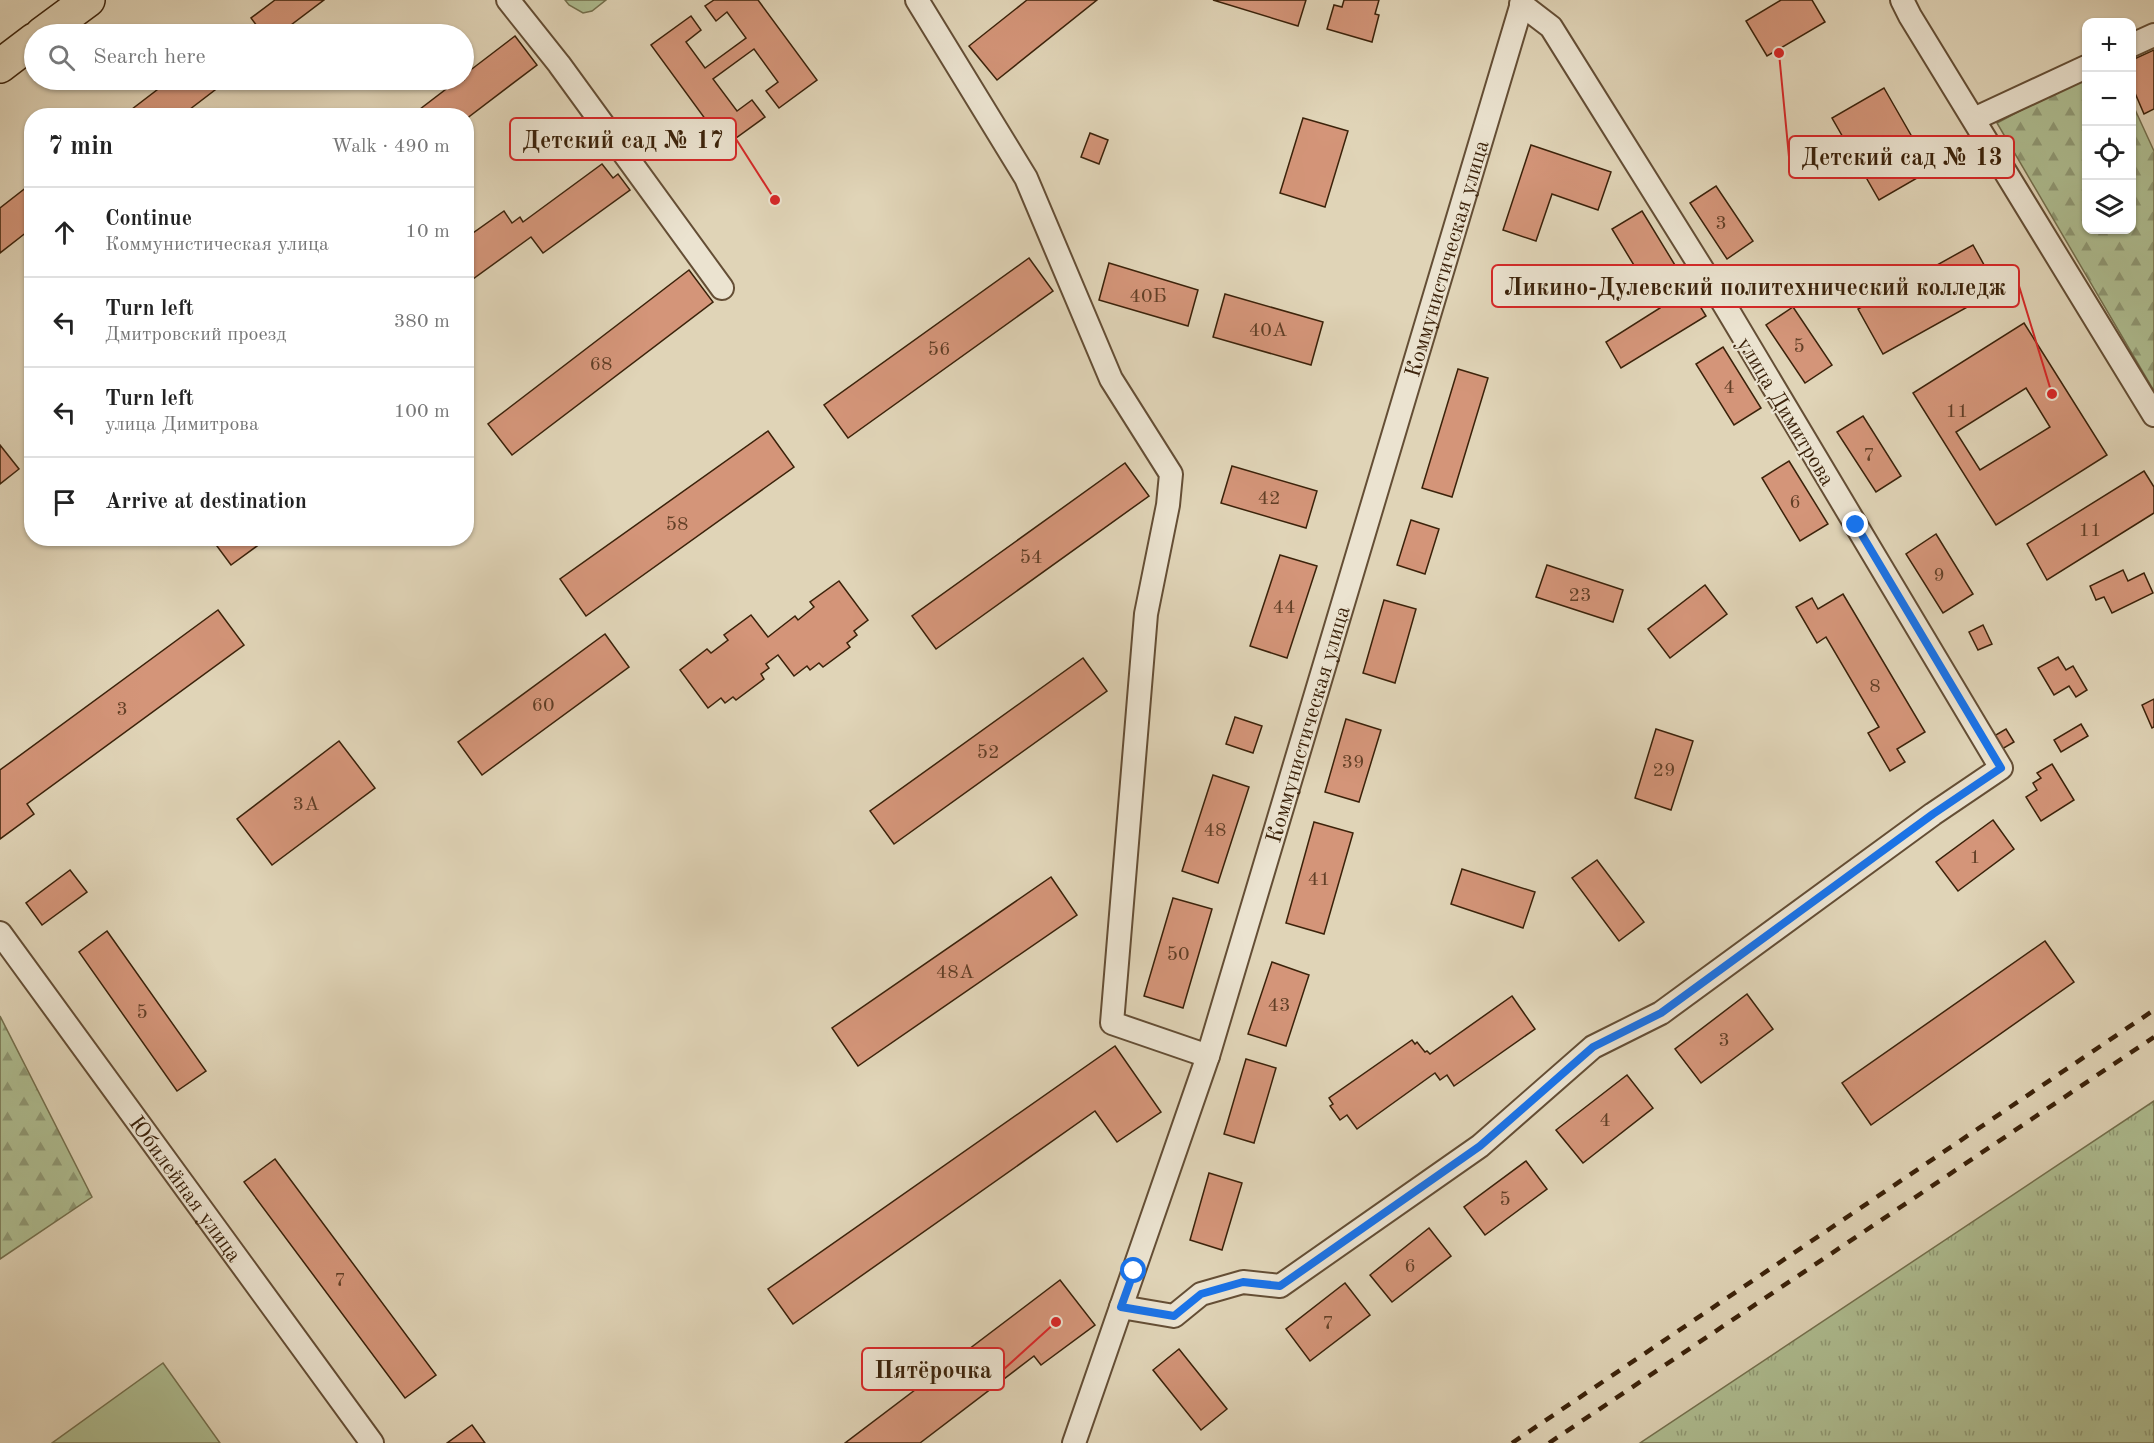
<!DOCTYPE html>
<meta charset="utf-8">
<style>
:root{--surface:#fff;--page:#f2f2f2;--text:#222;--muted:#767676;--line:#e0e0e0}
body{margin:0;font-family:"Old Standard TT",serif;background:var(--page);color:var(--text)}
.controls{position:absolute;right:18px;top:18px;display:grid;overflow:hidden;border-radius:12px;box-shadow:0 2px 4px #0004}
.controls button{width:54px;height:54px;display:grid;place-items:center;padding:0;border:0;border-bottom:2px solid var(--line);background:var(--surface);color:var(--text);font:30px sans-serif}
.stop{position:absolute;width:18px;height:18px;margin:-14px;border:4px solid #1a73e8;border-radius:50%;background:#fff}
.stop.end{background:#1a73e8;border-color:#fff;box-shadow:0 2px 6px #0008}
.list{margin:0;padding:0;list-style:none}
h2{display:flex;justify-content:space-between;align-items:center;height:78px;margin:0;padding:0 24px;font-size:26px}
h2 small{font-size:20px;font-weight:400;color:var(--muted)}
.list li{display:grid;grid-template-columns:39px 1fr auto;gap:18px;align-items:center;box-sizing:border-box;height:90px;padding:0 24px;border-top:2px solid var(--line)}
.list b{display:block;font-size:22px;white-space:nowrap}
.list p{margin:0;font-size:20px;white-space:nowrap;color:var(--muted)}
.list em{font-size:20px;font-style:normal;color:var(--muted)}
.icon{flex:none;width:33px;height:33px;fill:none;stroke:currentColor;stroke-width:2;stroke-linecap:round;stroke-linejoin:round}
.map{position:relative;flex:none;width:2154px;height:1443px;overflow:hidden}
.search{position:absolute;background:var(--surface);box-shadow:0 2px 4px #0004;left:24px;top:24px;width:450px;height:66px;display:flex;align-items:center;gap:15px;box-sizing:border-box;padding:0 21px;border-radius:33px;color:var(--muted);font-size:22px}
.panel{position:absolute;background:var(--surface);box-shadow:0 2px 4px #0004;left:24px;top:108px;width:450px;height:438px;border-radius:24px}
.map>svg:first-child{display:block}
.grass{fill:url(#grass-tufts);stroke:#74704e;stroke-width:1.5}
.forest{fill:url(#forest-firs);stroke:#74704e;stroke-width:1.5}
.pitch{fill:#aebd91;stroke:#74704e;stroke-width:1.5}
.building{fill:#d49579;stroke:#3b220a;stroke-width:1.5;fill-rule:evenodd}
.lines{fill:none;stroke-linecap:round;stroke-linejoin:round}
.minor-casing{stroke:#644e35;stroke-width:26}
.highway-casing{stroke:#3b220a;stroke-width:36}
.minor{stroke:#ebe3d0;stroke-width:22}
.highway{stroke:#e0d4b7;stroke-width:33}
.rail{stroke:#3b220a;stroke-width:4.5;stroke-dasharray:10 10;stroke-linecap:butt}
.route{stroke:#1a73e8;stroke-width:8}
.labels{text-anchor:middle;stroke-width:4.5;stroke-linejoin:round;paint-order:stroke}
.number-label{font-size:20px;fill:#613f26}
.street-label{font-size:22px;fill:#3b220a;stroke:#ebe3d0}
.leader{fill:none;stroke:#d62828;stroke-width:2}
.callout-dot{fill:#d62828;stroke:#ebe3d0;stroke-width:2}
.callout{fill:#ebe3d0;stroke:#d62828;stroke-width:2}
.callout-label{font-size:24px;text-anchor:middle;font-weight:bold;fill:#3b220a}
</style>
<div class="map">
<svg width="2154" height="1443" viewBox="0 0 2154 1443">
<defs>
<pattern id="grass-tufts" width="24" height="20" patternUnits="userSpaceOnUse" patternTransform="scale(1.5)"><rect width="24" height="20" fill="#aebd91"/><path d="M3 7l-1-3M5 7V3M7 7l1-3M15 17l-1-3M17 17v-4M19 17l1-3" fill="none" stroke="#8f9975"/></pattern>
<pattern id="forest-firs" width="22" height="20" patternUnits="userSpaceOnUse" patternTransform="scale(1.5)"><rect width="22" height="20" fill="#aebd91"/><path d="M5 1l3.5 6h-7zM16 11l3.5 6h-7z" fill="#8f9975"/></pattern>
</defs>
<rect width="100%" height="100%" fill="#e0d4b7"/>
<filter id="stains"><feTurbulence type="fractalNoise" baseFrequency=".00333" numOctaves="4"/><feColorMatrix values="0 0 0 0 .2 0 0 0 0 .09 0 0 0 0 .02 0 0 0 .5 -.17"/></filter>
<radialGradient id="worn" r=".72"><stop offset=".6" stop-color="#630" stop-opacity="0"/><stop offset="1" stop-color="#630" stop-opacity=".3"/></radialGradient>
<path class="grass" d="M2154,1101v342h-514z"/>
<g class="forest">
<path d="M2086,76v154h46v-127l22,48v240l-157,-268z"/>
<path d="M0,1016l92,181 -92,62z"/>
</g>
<g class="pitch">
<path d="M565,0h41l-14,11 -9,2 -14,-8z"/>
<path d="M163,1363l57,80h-168z"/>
</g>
<g class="building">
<path d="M275,0h49l-45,34h-16l-12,-16z"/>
<path d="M714,0h44l59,80 -38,28 -13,-17 12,-9 -24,-33 -41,30 24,32 15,-11 13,17 -40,29 -74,-101 40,-29 10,14 -15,12 19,26 41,-30 -19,-26 -11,9 -11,-15z"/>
<path d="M1027,0h70l-100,80 -28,-34z"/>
<path d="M1213,0h93l-8,26z"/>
<path d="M1344,0h35l-4,14 4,1 -7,27 -45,-13 7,-24 8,2z"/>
<path d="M1781,0h31l13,22 -58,34 -21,-35z"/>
<path d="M515,36l22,29 -71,54v-3h-55l47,-36h6v-5z"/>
<path d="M2154,50v59l-10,5 -12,-28v-26z"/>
<path d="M170,80h58l-47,36h-58z"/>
<path d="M1884,88l47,82 -52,30 -47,-82z"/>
<path d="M1303,118l45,13 -23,76 -45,-14z"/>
<path d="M1090,133l18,7 -9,24 -18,-7z"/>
<path d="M1531,145l80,27 -13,38 -46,-16 -16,47 -33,-11z"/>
<path d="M602,164l11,14 5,-4 12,16 -87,63 -12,-16 -65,47v-46l38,-27 8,12 8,-6 3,5z"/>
<path d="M32,183v45l-32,25v-45z"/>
<path d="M1716,186l37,55 -26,18 -37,-56z"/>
<path d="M1642,211l64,105 -85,52 -15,-26 54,-34 -48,-79z"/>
<path d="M1973,245l25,45 -115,64 -25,-45z"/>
<path d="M1029,258l24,33 -205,147 -24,-33z"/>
<path d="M1109,263l89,27 -10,36 -89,-26z"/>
<path d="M689,270l24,32 -201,153 -24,-31z"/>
<path d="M1225,294l98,28 -12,43 -98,-28z"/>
<path d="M1793,307l39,58 -27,18 -39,-58z"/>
<path d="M2024,323l83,132 -111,70 -83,-132zM2026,388l24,39 -70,43 -24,-38z"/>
<path d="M1723,347l38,61 -27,17 -38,-61z"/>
<path d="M1458,369l30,9 -36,119 -30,-9z"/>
<path d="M1863,416l38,60 -25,16 -39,-60z"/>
<path d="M768,431l26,36 -208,149 -26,-37z"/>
<path d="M0,445l19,24 -19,15z"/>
<path d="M1789,461l39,63 -28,17 -38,-63z"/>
<path d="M1125,463l24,33 -213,153 -24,-33z"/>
<path d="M1232,466l85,25 -11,37 -85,-25z"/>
<path d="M2144,471l10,16v26l-107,67 -20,-36z"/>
<path d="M1411,520l28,9 -14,45 -28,-9z"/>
<path d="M1936,534l37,60 -30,19 -37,-59z"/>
<path d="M211,538h57l-37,27z"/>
<path d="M1280,555l37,11 -30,92 -37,-12z"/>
<path d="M1547,565l76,25 -10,32 -77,-25z"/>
<path d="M2123,570l5,11 16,-8 9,20 -41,20 -8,-16 -8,3 -6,-14z"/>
<path d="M839,581l29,39 -14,11 3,4 -10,8 3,4 -27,20 -4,-4 -9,7 -3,-4 -13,10 -16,-21 -12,9 3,4 -8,6 3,5 -28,21 -3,-3 -8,6 -4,-5 -13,10 -28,-38 27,-21 4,4 17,-13 -4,-5 27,-20 17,22 27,-21 3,4 16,-13 -4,-5z"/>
<path d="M1705,585l22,29 -57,44 -22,-29z"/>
<path d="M1843,594l82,138 -28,17 8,13 -15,9 -22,-38 11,-6 -53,-90 -9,6 -21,-36 16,-9 6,11z"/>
<path d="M1384,600l32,9 -21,74 -32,-10z"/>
<path d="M218,610l26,35 -217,159 7,10 -34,25v-69z"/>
<path d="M1983,625l9,19 -14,6 -9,-18z"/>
<path d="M605,634l24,33 -147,108 -24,-33z"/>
<path d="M2058,657l8,13 7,-4 14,24 -11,7 -7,-11 -15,9 -16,-27z"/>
<path d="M1083,658l24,33 -213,153 -24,-33z"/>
<path d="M2154,699v28l-2,1 -10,-23z"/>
<path d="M1235,717l27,9 -9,27 -27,-9z"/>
<path d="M1346,719l35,11 -22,72 -34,-10z"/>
<path d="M2081,724l7,12 -27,16 -7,-12z"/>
<path d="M1656,729l37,12 -22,69 -36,-12z"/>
<path d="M2006,729l8,13 -17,10 -8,-13z"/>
<path d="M339,741l36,47 -103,77 -35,-46z"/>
<path d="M2052,764l22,36 -33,21 -15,-24 11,-7 -4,-7 8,-5 -4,-5z"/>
<path d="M1213,775l36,12 -31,96 -36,-12z"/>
<path d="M1993,820l21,29 -56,42 -22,-29z"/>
<path d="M1314,822l39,11 -29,101 -38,-11z"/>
<path d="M1597,860l47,62 -25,19 -47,-63z"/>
<path d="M1462,869l73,23 -12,36 -72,-24z"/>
<path d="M70,870l17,22 -45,33 -16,-22z"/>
<path d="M1051,877l26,38 -219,151 -26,-38z"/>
<path d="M1173,898l39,11 -29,99 -39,-12z"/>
<path d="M107,931l99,140 -29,20 -98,-139z"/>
<path d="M2045,941l29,41 -203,143 -29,-42z"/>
<path d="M1272,962l37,13 -23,71 -38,-12z"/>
<path d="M1747,994l26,35 -72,54 -26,-34z"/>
<path d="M1512,996l23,33 -81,57 -7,-11 -7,5 -5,-7 -78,56 -10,-14 -7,5 -10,-14 3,-2 -4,-6 83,-58 3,4 2,-2 8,10 2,-1 3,3z"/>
<path d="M1115,1046l46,66 -44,30 -22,-31 -302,213 -25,-35z"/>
<path d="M1246,1059l30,9 -22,75 -30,-9z"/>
<path d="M1627,1075l26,33 -70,55 -27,-33z"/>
<path d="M275,1159l161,216 -31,23 -161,-216z"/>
<path d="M1526,1161l21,28 -62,46 -21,-28z"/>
<path d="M1209,1173l33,10 -20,67 -32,-10z"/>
<path d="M1429,1228l22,28 -59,46 -22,-27z"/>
<path d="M1060,1280l35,45 -54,40 -7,-9 -114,87h-75z"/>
<path d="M1345,1283l25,32 -60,46 -24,-32z"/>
<path d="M1179,1349l48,60 -26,21 -48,-60z"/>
<path d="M472,1425l13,18h-38z"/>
</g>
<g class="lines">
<g class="minor-casing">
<g id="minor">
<path d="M508,0l51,64 163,224"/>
<path d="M917,0l109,178 85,201 60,95 -3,31 -22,109 -34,409 96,33"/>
<path d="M1902,0l8,16 244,399"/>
<path d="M2132,45l22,-10"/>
<path d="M1974,119l112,-52"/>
<path id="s1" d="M0,933l372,510"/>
<path d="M1121,1307l53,9 27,-22 42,-12 37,4 200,-140 113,-99 68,-34 272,-199 68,-46 -277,-464 -173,-277 -30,-23"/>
<path id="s2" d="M1074,1443l134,-387 315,-1056"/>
</g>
</g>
<g class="highway-casing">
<g id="highway">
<path d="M42,34l46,-34"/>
<path d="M0,66l34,-26"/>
</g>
</g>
<use href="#minor" class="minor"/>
<use href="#highway" class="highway"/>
<g class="rail">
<path d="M1512,1443l642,-433"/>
<path d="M1549,1443l605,-406"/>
</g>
</g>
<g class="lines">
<path class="route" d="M1134,1271l-13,36 53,9 27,-22 42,-12 37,4 200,-140 113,-99 68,-34 272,-199 68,-46 -145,-243"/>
</g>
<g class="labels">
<g class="number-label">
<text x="1721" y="229">3</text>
<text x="1148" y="302">40Б</text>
<text x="1268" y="336">40А</text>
<text x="1799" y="352">5</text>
<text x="939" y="355">56</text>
<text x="601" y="370">68</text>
<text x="1729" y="393">4</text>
<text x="1957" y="417">11</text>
<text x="1869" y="461">7</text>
<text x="1269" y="504">42</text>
<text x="1795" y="508">6</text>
<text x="677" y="530">58</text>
<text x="2090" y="536">11</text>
<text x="1031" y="563">54</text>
<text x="1939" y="581">9</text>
<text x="1580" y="601">23</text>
<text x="1284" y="613">44</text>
<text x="1875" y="692">8</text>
<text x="543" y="711">60</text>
<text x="122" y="715">3</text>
<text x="988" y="758">52</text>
<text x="1353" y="768">39</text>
<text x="1664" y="776">29</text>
<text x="306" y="810">3А</text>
<text x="1215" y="836">48</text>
<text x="1975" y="863">1</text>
<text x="1319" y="885">41</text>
<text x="1178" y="960">50</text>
<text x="955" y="978">48А</text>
<text x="1279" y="1011">43</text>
<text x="142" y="1018">5</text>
<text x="1724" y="1046">3</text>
<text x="1605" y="1126">4</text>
<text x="1505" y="1205">5</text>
<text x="1410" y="1272">6</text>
<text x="340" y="1286">7</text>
<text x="1328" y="1329">7</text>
</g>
<g class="street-label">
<text dy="8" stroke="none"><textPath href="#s2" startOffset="1242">Коммунистическая улица</textPath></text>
<text transform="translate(1787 411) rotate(59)" y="8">улица Димитрова</text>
<text dy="8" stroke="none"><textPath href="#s2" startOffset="756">Коммунистическая улица</textPath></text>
<text dy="8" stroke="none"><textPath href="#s1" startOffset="316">Юбилейная улица</textPath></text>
</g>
</g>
<path class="leader" d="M775 200L736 139M1779 53L1789 157M2052 394L2019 286M1056 1322L1004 1369"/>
<g class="callout-dot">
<circle cx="775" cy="200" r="6"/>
<circle cx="1779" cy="53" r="6"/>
<circle cx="2052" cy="394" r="6"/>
<circle cx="1056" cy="1322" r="6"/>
</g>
<g class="callout">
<rect x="510" y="118" width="226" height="42" rx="6"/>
<rect x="1789" y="136" width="225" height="42" rx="6"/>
<rect x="1492" y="265" width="527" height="42" rx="6"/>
<rect x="862" y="1348" width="142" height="42" rx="6"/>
</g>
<g class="callout-label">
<text x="623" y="148">Детский сад № 17</text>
<text x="1902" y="165">Детский сад № 13</text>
<text x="1755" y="295">Ликино-Дулевский политехнический колледж</text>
<text x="933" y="1378">Пятёрочка</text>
</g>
<rect width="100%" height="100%" filter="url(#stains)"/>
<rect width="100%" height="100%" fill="url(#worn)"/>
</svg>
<div class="controls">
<button>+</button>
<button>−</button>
<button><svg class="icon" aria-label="locate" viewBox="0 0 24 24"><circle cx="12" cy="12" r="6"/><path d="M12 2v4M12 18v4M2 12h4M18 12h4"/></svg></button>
<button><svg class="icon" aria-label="layers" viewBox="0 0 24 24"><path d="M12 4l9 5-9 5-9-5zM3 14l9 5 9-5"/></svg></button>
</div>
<div class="stop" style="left:1134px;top:1271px"></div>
<div class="stop end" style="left:1856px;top:525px"></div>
<div class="search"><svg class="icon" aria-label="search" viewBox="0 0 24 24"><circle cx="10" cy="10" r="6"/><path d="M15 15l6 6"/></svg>Search here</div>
<section class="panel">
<h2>7 min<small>Walk · 490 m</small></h2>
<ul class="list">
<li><svg class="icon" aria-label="ahead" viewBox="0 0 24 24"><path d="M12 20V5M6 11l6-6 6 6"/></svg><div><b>Continue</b><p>Коммунистическая улица</p></div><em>10 m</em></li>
<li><svg class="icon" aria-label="left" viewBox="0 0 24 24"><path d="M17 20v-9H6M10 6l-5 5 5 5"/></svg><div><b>Turn left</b><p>Дмитровский проезд</p></div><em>380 m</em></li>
<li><svg class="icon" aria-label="left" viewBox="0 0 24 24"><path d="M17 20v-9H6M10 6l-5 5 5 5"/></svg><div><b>Turn left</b><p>улица Димитрова</p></div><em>100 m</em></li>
<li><svg class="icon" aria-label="arrive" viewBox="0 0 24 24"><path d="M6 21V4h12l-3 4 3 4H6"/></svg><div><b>Arrive at destination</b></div></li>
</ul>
</section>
</div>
